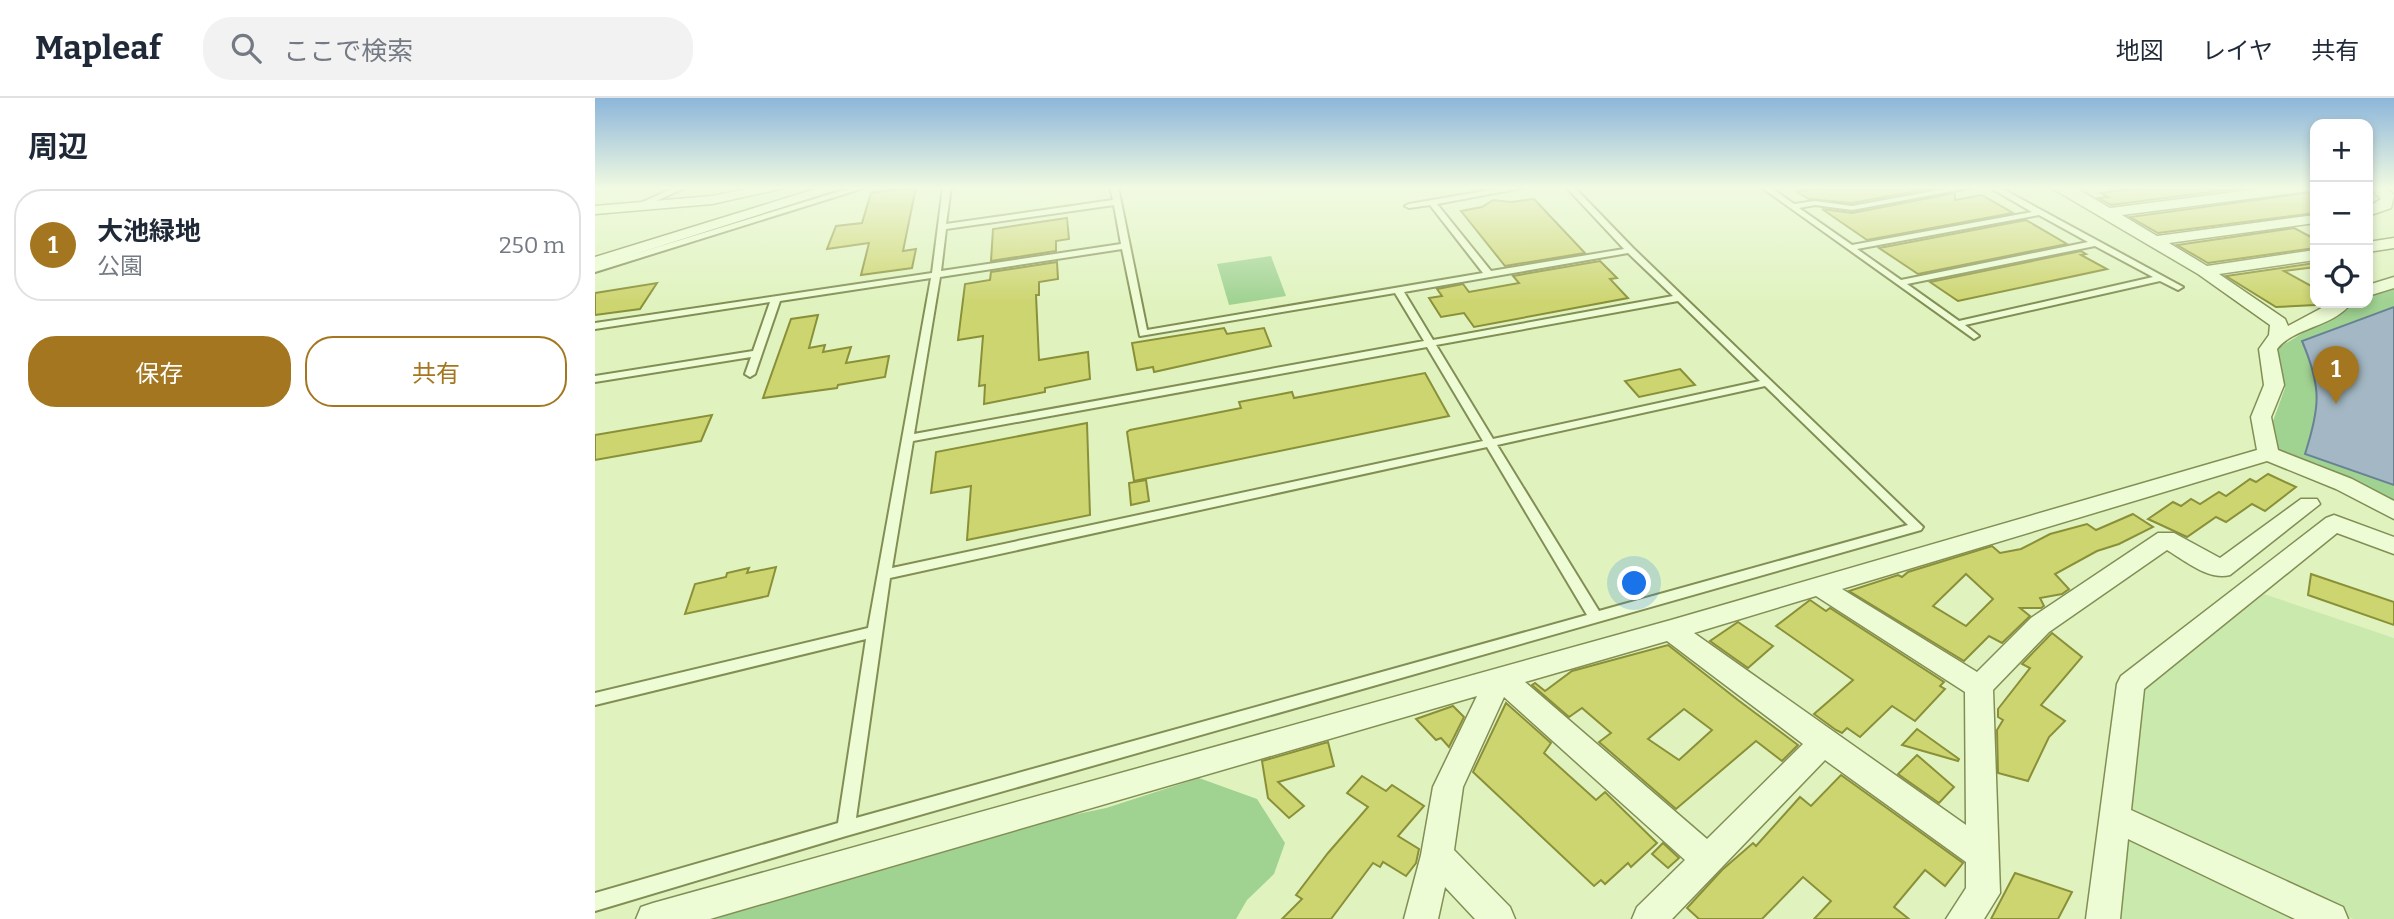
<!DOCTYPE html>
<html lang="ja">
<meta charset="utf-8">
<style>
:root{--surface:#fff;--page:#f2f2f3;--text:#1f2937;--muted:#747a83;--line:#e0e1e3;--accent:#a4761f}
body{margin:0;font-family:Bitter,"Noto Sans JP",serif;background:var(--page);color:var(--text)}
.controls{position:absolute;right:21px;top:21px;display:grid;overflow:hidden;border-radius:14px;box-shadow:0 4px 10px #0003}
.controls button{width:63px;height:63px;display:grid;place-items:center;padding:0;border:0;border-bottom:2px solid var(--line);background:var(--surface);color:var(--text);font:35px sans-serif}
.you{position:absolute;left:1040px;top:486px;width:24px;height:24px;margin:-18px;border:5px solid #fff;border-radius:50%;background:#1a73e8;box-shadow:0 0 0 10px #1a73e833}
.badge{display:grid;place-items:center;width:46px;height:46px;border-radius:50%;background:var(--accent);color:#fff;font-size:23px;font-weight:700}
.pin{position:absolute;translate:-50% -58px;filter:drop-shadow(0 2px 4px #0008)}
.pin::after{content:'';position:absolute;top:37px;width:24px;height:21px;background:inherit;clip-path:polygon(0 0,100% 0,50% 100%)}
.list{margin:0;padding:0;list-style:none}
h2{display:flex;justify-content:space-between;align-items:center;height:91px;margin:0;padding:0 28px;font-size:30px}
h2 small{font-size:23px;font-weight:400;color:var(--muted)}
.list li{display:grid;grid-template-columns:46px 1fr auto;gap:21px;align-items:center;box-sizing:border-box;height:112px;margin:0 14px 14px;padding:0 14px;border:2px solid var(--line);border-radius:28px}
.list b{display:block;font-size:26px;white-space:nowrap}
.list p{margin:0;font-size:23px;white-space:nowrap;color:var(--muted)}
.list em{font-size:23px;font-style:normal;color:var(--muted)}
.actions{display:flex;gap:14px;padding:21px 28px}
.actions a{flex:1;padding:16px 0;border:2px solid var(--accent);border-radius:28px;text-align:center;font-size:24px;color:var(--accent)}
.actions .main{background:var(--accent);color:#fff}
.icon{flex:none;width:38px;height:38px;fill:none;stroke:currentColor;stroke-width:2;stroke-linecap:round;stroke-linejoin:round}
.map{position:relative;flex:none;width:1799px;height:821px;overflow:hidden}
header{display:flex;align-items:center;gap:42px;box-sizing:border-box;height:98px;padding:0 35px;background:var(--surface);border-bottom:2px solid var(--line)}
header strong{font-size:33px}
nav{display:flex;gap:38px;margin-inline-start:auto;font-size:24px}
.search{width:490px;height:63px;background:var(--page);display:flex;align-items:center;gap:18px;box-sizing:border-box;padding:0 24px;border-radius:28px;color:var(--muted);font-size:26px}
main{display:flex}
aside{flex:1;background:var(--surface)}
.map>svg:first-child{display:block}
.farmland{fill:#cae9ac}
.green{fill:#a0d292}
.water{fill:#a3b8c4;stroke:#698293;stroke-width:2}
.building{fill:#cdd571;stroke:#8a9038;stroke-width:2;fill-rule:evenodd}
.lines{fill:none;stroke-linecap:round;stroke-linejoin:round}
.service-casing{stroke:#838e55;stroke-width:4}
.minor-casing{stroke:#838e55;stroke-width:3}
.service{fill:#edfcd4;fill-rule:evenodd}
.minor{fill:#edfcd4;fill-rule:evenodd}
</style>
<header>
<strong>Mapleaf</strong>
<div class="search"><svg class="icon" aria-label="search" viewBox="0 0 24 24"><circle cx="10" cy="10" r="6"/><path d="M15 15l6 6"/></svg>ここで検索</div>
<nav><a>地図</a><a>レイヤ</a><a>共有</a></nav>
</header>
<main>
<aside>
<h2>周辺<small></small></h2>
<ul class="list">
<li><span class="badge">1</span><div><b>大池緑地</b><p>公園</p></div><em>250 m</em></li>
</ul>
<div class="actions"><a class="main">保存</a><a>共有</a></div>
</aside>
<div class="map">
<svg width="1799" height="821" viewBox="0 0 1799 821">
<rect width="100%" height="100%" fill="#e0f3bf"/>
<g class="farmland">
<path d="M1669,496l130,44v281h-41l-203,-93 -19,-19 11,-117z"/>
<path d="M1538,741l170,80h-190l7,-74z"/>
</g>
<g class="green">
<path d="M676,158l15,40 -57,9 -12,-41z"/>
<path d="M1799,188v218l-76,-40 -42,-14 -3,-29 12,-33 -10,-38 77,-47h16v-8z"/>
<path d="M604,680l58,21 28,44 -11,31 -27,26 -11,19h-520l68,-27 165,-51 157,-33z"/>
</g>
<path class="water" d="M1799,209v178l-89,-31c15,-47 17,-66 -3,-113z"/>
<g class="building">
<path d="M321,89l-13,64 13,-2 -4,19 -51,7 8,-32 -42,6 9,-23 26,-3 9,-30z"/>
<path d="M1228,89h115l-86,16 -43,-4 -12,-7z"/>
<path d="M1551,89h103l-138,18 -13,-7 10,-1 -7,-4z"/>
<path d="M1718,94l2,21 -157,20 -28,-16z"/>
<path d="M1360,95v7l27,-5 31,18 -146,27 -45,-31 30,4z"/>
<path d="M939,101l51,54 -80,13 -44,-55 21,-4 11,-7 18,2z"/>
<path d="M472,120l2,21 -13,2v10l-65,10 2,-32z"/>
<path d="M1431,122l41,24 -149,30 -39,-26z"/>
<path d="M1699,130l21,11v9l-107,15 -31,-18z"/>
<path d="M1486,153l5,3 -5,1 26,14 -149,32 -28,-19z"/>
<path d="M1005,163l17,17 -7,1 18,19 -154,29 -10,-14 -23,4 -12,-19 13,-2 -5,-7 26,-5 6,8 50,-9 -6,-7z"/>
<path d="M462,164l1,17 -19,3v13h-3l3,65 49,-8 2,27 -45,9v4l-61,12 1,-19 -6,1 4,-50 -25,4 7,-56 25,-4 1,-8z"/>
<path d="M1720,165v4l-31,4 31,17v17l-39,2 -50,-31z"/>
<path d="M62,185l-17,26 -45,6v-22z"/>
<path d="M223,217l-9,33 16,-3 -2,7 28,-5 -5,16 43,-7 -4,21 -47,8 -1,3 -74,10 28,-79z"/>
<path d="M629,230l3,6 37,-6 7,18 -117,26 -1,-5 -16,3 -5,-27z"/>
<path d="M1085,271l15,16 -56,12 -14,-16z"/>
<path d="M830,275l24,43 -315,65 -7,-49 3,-2 111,-22 -2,-6 53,-10 2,6z"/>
<path d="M117,317l-11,26 -106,19v-25z"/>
<path d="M492,325l3,92 -123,25 4,-54 -40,7 5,-41z"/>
<path d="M1673,376l28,13 -31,24 -13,-7 -26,18 -10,-5 -29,20 -39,-18 25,-17 8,4 10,-7 9,5 19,-12 7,4 24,-17 6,3z"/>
<path d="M551,382l3,21 -18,4 -2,-22z"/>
<path d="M1538,416l20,13 -34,17 -22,7 -42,23 14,15 -7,5 -22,4 4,8 -3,2h-21l10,8 -28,27 -13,-7 -25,25 -115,-70 49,-16 4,2 6,-5 84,-26 8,7 21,-4 29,-15 37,-10 9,6zM1371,476l27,25 -27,27 -33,-20z"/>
<path d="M181,469l-8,29 -83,18 10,-30 31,-7 1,-4 22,-5 -2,5z"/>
<path d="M1716,476l83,28v23l-86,-30z"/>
<path d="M1215,502l16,11 4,-3 114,74 -4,4 5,3 -30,32 -23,-15 -32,31 -13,-9 -5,5 -6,-3 -22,-16 39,-34 -77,-54z"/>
<path d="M1143,524l35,24 -25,22 -38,-27z"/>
<path d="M1457,535l30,24 -41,48 24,16 -16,16 -21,44 -30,-8 -1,-43 6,-10 -5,-3v-8l32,-41 -8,-4z"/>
<path d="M1073,547l70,55 60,45 -16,16 -26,-20 -80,68 -77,-67 12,-9 -29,-25 -13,9 -37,-32 3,-2 10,8 27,-20zM1089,611l28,21 -33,30 -31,-21z"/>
<path d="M911,605l45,40 -7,10 52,47 9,-8 52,51 -26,24 -3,-4 -23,21 -4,-4 -7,6 -121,-114z"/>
<path d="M858,608l11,11 -15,30 -8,-9 -5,2 -20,-21z"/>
<path d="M1322,631l42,30 -1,2 -56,-16z"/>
<path d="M733,644l6,24 -56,16 26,24 -15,12 -21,-20 -6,-37z"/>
<path d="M1322,657l37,32 -15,16 -41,-29z"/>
<path d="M1246,677l122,88 -18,23 -20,-16 -31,37 15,12h-95l17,-18 -28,-24 -41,42h-63l-12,-11 35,-38 31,-27 3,3 44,-49 11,9z"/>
<path d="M767,678l24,15 6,-6 32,21 -26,30 21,13 -3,14 -10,13 -23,-14 -3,5 -7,-4 -42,56h-49l20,-20 -6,-4 32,-42 40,-46 -21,-14z"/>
<path d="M1068,745l16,15 -11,10 -16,-14z"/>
<path d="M1420,775l57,19 -14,27h-67z"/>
</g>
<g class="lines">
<g class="service-casing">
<g id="service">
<path d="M81,89h11l-42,19 -7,-2z"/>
<path d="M259,89h13l-272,85v-6z"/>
<path d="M348,89h8l-5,37 167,-24 -3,-13h8l29,143 336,-57 -53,-68 -21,3 -4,-2 4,-2 98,-17h20l-90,17 54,67 133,-22 -58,-62h8l59,61 290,279 -2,3 -1075,306 -251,75v-18l243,-70 28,-184 -271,66v-12l273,-65 63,-350 -151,23 -25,73 -5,3 -5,-3 6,-17 -156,25v-6l158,-25 17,-49 -175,27v-6l337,-50zM519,107l7,39 -180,27 5,-42zM527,151l18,87 255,-43 29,48 -510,93 26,-157zM1033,155l45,43 -240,44 -29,-48zM1083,203l82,80 -267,58 -57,-94zM832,249l56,94 -591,127 21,-127zM1170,288l143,139 -309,86 -102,-166zM892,349l100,168 -731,203 34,-240z"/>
<path d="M1166,89h9l24,17 21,-3 37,5 103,-19h19l-122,23 -37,-5 -16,3 53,37 180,-33 -43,-25h10l184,100 -5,3 -18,-9 -195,44 14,11 -5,3zM1444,117l49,27 -187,38 -44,-31zM1500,148l58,31 -194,44 -52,-37z"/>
</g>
</g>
<g class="minor-casing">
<g id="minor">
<path d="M161,89h33l-77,17 -117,10v-8l117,-10z"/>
<path d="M227,89h23l-250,80v-10z"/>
<path d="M1455,89l26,1 34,20 163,-21h42l-5,4 -188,24 35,21 158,-21v8l-146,20 38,23 108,-16v10l-96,14 66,45 3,7 43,-23h20c-17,24 -57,24 -74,46l7,36 -13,32 7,33 74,29 42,22v18l-58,-30 -69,-28 -425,128 135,83 54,-54 127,-85h16l46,25 81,-59h16l3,5 -90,71c-21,6 -46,-15 -63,-25l-118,82 -56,58 7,203 -16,26h-38l20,-31v-26l-141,-102 -153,159h-40l5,-12 48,-47 -181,-163 -41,90 -9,63 56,57 5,12h-40l-30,-32 -7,32h-34l17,-64 12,-68 44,-91 -767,223h-74l5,-12 12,-4 1018,-283 586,-170 -6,-33 13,-32 -5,-36 10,-14 1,-10 -72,-51zM1221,498l149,96 1,133 -272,-192zM1072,543l136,103 -96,95 -182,-157z"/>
<path d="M1774,89h16l9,8 -3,13 -23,8v-9l13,-8z"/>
<path d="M1799,140v10l-26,4v-10z"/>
<path d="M1799,179v11l-26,8v-11z"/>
<path d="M1739,417l60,22v17l-57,-21 -193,156 -13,121 212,97 5,12h-53l-167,-80 -8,80h-34l31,-235 4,-8 205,-158z"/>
</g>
</g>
<use href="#service" class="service"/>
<use href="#minor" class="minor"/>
</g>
<linearGradient id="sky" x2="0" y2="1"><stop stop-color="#8cb6da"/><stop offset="0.44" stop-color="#f1fae2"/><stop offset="1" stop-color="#f1fae2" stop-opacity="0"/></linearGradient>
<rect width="1799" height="204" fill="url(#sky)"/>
</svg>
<div class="controls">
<button>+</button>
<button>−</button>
<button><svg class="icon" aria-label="locate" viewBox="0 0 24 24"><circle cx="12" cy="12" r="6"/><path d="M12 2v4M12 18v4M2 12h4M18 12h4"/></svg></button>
</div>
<div class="you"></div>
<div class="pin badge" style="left:1741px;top:306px">1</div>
</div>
</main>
